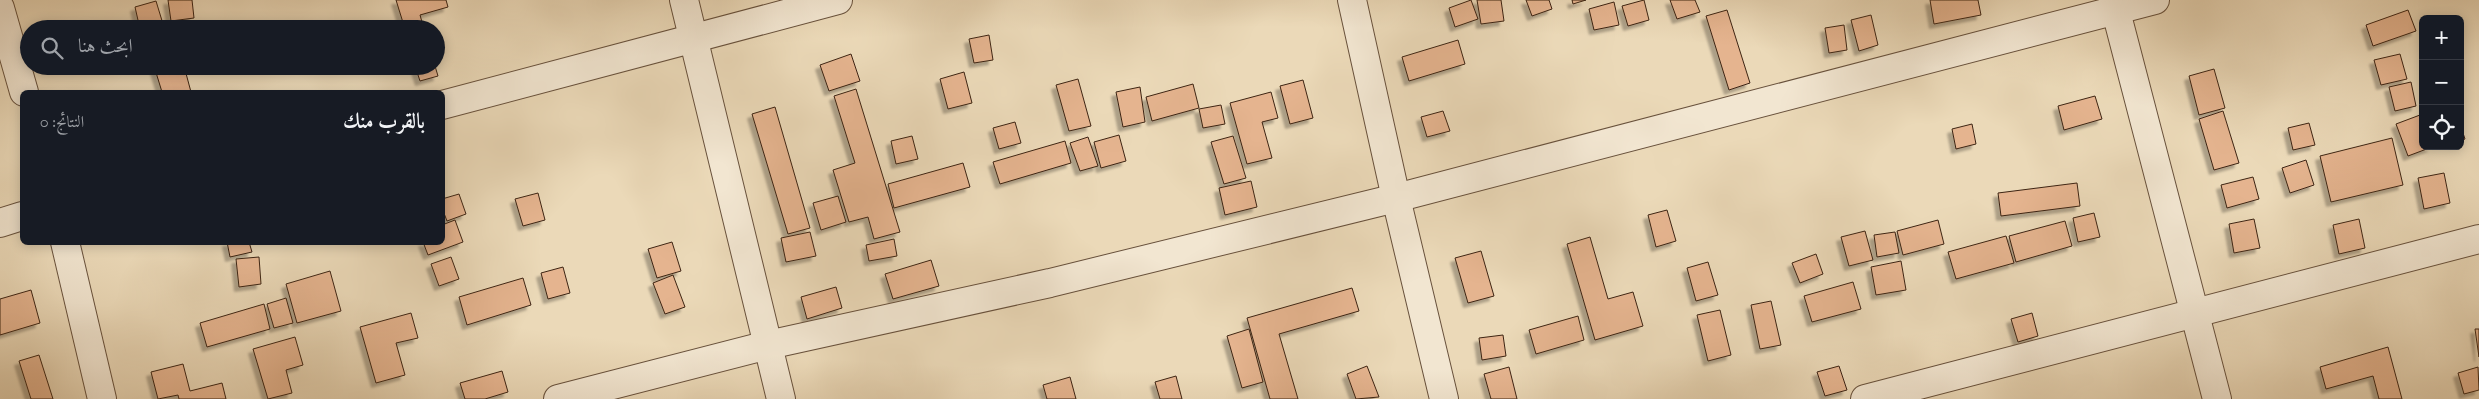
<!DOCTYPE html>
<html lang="ar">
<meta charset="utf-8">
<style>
:root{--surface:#171b24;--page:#20242c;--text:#f1f3f6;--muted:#9ea1a6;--line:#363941}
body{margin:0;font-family:"Sorts Mill Goudy",Amiri,serif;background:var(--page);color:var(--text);direction:rtl}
.controls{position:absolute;right:15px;top:15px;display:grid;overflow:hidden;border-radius:8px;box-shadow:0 2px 12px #0003}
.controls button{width:45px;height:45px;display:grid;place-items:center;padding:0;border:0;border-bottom:1px solid var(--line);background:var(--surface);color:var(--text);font:25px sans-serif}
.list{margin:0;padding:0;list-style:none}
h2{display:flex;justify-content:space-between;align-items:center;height:65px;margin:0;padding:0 20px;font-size:21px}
h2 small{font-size:16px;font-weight:400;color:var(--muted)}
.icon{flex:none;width:28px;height:28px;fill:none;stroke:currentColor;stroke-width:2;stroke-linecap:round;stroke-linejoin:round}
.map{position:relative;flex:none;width:2479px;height:399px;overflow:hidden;direction:ltr}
.search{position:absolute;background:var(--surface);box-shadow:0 2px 12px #0003;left:20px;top:20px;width:425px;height:55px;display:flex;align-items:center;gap:12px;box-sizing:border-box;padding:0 18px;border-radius:28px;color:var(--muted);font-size:19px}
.panel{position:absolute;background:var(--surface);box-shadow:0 2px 12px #0003;left:20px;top:90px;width:425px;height:155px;border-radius:8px;direction:rtl}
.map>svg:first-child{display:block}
.building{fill:#e5b48f;stroke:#3d2413;filter:url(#shadow)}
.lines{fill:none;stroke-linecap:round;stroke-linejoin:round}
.minor-casing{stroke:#68513c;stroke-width:30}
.minor{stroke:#f2e6d1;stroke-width:28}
</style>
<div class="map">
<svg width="2479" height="399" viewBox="0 0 2479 399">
<defs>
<filter id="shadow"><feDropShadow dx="-4.5" dy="4.5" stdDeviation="1" flood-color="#0004"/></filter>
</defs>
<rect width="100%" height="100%" fill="#ebd9b8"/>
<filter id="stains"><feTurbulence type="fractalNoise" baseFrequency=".004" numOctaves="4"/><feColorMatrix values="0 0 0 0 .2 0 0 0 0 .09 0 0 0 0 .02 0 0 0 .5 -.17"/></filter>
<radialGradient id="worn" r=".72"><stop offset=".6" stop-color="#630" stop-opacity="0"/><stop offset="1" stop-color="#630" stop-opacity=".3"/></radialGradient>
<g class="building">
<path d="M168,0h24l2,18 -23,3z"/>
<path d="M396,0h50l2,7 -28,8 4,14h-19z"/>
<path d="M1471,0l7,19 -23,8 -6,-19z"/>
<path d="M1477,0h24l3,21 -23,3z"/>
<path d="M1526,0h23l3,9 -20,7z"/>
<path d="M1572,0h14l-13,4z"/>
<path d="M1644,0l5,20 -21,6 -6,-20z"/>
<path d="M1670,0h25l5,12 -23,7z"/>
<path d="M1930,0h48l3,15 -47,9z"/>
<path d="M156,1l7,23 -23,5 -5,-22z"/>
<path d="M1614,2l5,23 -25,5 -5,-21z"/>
<path d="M1727,10l23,73 -21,7 -23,-74z"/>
<path d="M2408,10l8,21 -43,15 -7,-21z"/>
<path d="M1871,15l7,30 -19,6 -8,-31z"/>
<path d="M1844,25l3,25 -18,3 -4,-25z"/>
<path d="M274,26v3h-24l-1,-1z"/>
<path d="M989,35l4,25 -19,3 -5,-24z"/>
<path d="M1458,40l7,24 -56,17 -7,-24z"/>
<path d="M851,54l9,27 -31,10 -9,-26z"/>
<path d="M2400,54l7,25 -26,6 -7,-25z"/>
<path d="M154,66h30l7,26h-29z"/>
<path d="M415,66h20l3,10 -18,5z"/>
<path d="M2214,69l11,39 -26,7 -10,-39z"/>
<path d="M964,72l8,31 -24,6 -8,-30z"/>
<path d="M1078,79l13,47 -22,5 -13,-46z"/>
<path d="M1303,80l10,38 -23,6 -10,-38z"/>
<path d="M2411,82l5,24 -21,5 -6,-24z"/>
<path d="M1193,84l6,24 -47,13 -6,-24z"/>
<path d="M1140,87l5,35 -22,5 -7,-35z"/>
<path d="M856,89l44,143 -26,7 -6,-22 -19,5 -16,-52 22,-7 -21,-67z"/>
<path d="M1271,92l7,26 -16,4 10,36 -25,6 -17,-61z"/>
<path d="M2095,96l7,23 -38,11 -6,-24z"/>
<path d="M1221,105l4,19 -22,4 -4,-19z"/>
<path d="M775,107l35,121 -22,6 -36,-120z"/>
<path d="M1443,111l7,20 -23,6 -6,-20z"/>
<path d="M2223,111l16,52 -25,7 -15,-51z"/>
<path d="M2420,115l3,7v24l9,1 -24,9 -12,-32z"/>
<path d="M1015,122l6,21 -22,6 -6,-21z"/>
<path d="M2309,123l6,22 -22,5 -5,-22z"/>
<path d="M1972,124l4,20 -20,5 -4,-20z"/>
<path d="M2460,124l5,15 -5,2z"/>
<path d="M1119,135l7,26 -25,7 -7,-26z"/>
<path d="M912,136l6,23 -22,5 -5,-23z"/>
<path d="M1233,136l13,42 -22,6 -13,-42z"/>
<path d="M1088,137l10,29 -18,5 -10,-28z"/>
<path d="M2392,138l11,47 -72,17 -11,-46z"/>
<path d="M1065,141l6,22 -71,21 -7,-22z"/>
<path d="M2306,160l8,25 -24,8 -8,-25z"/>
<path d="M963,163l7,24 -76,21 -6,-24z"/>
<path d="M2444,173l6,30 -26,6 -6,-31z"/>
<path d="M2253,177l6,22 -32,9 -6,-23z"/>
<path d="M1251,181l6,26 -32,8 -6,-27z"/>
<path d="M2077,183l3,23 -79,10 -3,-23z"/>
<path d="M538,193l7,27 -22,6 -8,-27z"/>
<path d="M459,194l7,20 -19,7 -5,-13v-9z"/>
<path d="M838,196l8,26 -25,8 -8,-27z"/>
<path d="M1667,210l9,31 -20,6 -8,-32z"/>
<path d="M2094,213l6,24 -22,5 -5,-24z"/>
<path d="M2254,219l6,29 -26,5 -5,-29z"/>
<path d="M2359,219l6,29 -26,6 -6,-29z"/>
<path d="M455,220l8,22 -35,13 -5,-13h19v-17z"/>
<path d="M1938,220l6,24 -41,11 -6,-24z"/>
<path d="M2065,221l7,25 -56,16 -7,-26z"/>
<path d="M1865,231l8,29 -24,6 -8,-29z"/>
<path d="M810,232l6,24 -30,6 -5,-24z"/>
<path d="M1895,232l4,21 -22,4 -3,-22z"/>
<path d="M2006,236l8,27 -58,16 -8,-27z"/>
<path d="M1590,237l18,62 25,-7 10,34 -48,14 -28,-96z"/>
<path d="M894,239l3,17 -28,5 -3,-16z"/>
<path d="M227,242h22l3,10 -22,5z"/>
<path d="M672,242l9,29 -24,7 -9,-29z"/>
<path d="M1481,251l13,45 -26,7 -13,-45z"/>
<path d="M1816,254l7,20 -23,9 -8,-20z"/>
<path d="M259,257l2,27 -22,3 -3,-28z"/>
<path d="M451,257l8,22 -20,7 -8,-22z"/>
<path d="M931,260l8,26 -46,13 -8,-25z"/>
<path d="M1901,261l5,29 -30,5 -5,-28z"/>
<path d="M1708,262l10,33 -22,6 -9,-33z"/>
<path d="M563,267l7,26 -22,6 -7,-26z"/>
<path d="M330,271l11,40 -44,12 -11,-39z"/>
<path d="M673,275l12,32 -20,7 -12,-31z"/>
<path d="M523,278l8,27 -64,20 -8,-28z"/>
<path d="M1853,282l8,27 -49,13 -8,-26z"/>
<path d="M836,287l6,21 -35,11 -6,-22z"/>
<path d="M1352,288l7,23 -80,23 19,65h-28l-23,-81z"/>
<path d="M31,290l9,33 -40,12v-36z"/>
<path d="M286,298l7,25 -19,5 -7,-24z"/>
<path d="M1771,301l10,44 -21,4 -9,-44z"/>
<path d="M264,304l6,25 -63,18 -7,-24z"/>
<path d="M1720,310l11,45 -23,6 -11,-46z"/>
<path d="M411,313l7,25 -22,5 9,32 -29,8 -16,-56z"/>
<path d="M2032,313l6,23 -20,6 -7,-23z"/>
<path d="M1578,316l6,24 -48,14 -7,-24z"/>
<path d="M1249,329l14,53 -21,6 -15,-52z"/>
<path d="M2475,329h4v28z"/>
<path d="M1503,335l3,21 -24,4 -3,-22z"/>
<path d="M295,337l8,28 -17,5 6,23 -24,6 -15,-50z"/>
<path d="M2388,347l14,52h-23l-6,-23 -47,13 -6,-22z"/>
<path d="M39,355l14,44h-22l-12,-38z"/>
<path d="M183,364l7,27 32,-8 4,16h-47l-1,-4 -20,4 -7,-27z"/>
<path d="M1367,366l12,31 -23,2 -9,-25z"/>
<path d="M1839,366l8,24 -22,6 -8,-24z"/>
<path d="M1509,367l8,32h-26l-7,-25z"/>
<path d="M2478,367l1,23 -15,4 -6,-21z"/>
<path d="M502,371l6,21 -23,7h-20l-5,-16z"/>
<path d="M1176,376l6,23h-22l-5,-17z"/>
<path d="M1070,377l6,22h-29l-4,-14z"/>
</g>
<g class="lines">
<g class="minor-casing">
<g id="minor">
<path d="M684,0l97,399"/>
<path d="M1352,0l44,198 48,201"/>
<path d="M2113,0l104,399"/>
<path d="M0,8l24,84"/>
<path d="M442,105l396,-105"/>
<path d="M0,223l22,-7"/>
<path d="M65,242l37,157"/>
<path d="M558,399l210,-54 282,-62 346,-85 759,-198"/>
<path d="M1865,399l614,-160"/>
</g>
</g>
<use href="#minor" class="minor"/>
</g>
<rect width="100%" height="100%" filter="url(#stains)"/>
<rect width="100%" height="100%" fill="url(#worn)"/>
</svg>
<div class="controls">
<button>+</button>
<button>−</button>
<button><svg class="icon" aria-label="locate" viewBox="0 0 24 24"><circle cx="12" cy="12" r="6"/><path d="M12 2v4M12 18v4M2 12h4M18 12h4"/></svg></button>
</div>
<div class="search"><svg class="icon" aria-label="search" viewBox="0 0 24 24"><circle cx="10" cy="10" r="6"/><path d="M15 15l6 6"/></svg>ابحث هنا</div>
<section class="panel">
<h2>بالقرب منك<small>النتائج: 0</small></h2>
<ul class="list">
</ul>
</section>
</div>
